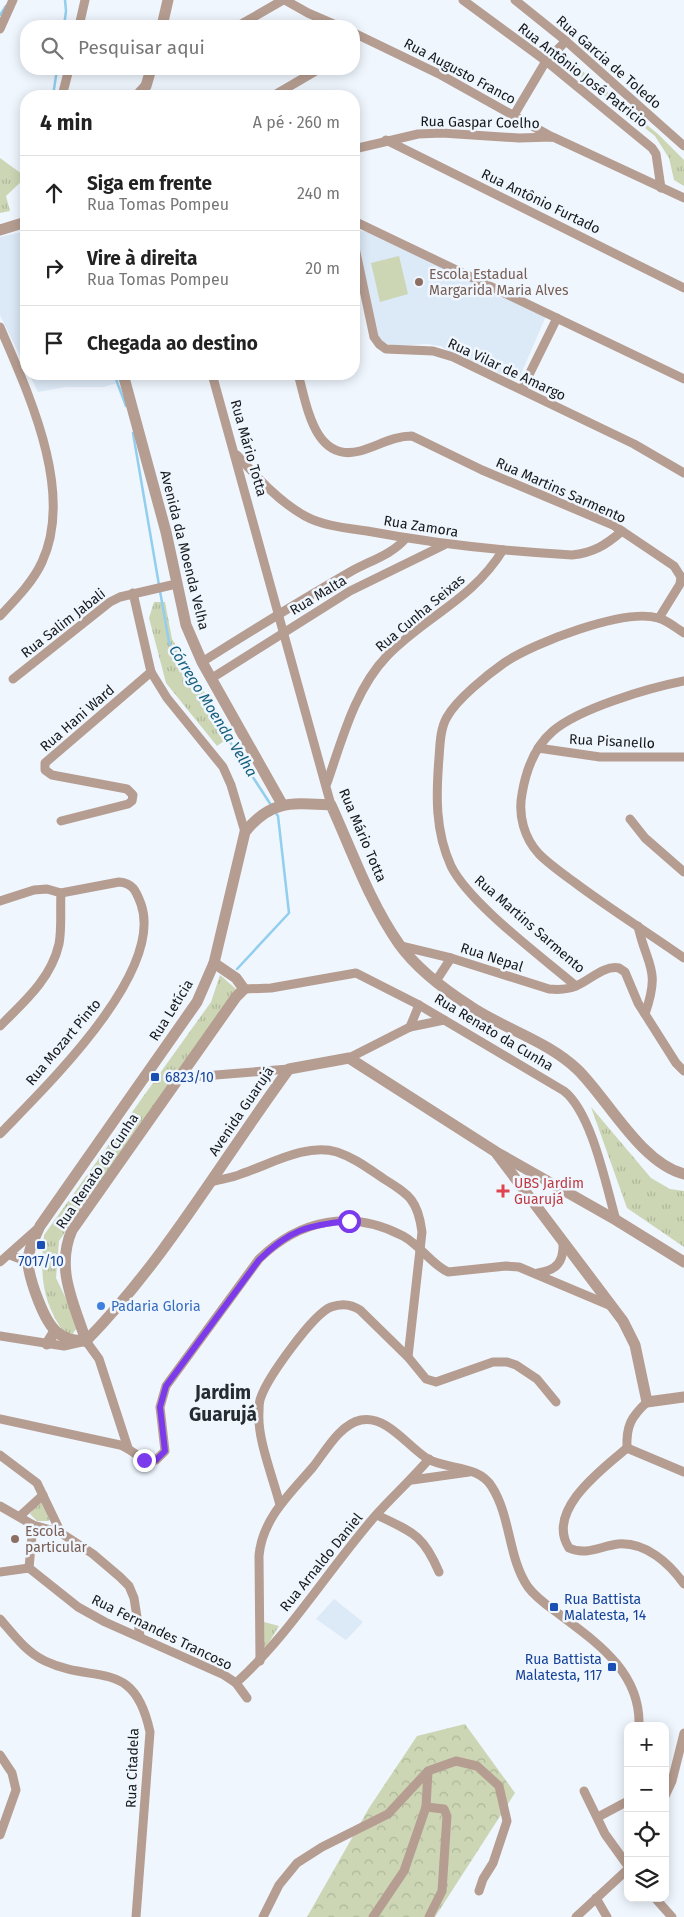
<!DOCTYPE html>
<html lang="pt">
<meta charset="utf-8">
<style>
:root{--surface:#fff;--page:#f2f2f2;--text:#222;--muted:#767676;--line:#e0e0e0}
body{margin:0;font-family:"Fira Sans",sans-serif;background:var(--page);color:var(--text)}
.controls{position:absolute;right:15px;bottom:15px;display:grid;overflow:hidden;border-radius:10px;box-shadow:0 2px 12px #0003}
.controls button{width:45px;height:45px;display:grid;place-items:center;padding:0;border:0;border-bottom:1px solid var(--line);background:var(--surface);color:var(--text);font:25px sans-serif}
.stop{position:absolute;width:15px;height:15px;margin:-11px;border:4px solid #7c3aed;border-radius:50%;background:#fff}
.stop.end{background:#7c3aed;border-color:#fff;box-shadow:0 1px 5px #0008}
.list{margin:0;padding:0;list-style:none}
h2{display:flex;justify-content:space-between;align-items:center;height:65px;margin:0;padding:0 20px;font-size:21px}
h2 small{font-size:16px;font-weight:400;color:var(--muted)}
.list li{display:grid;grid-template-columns:32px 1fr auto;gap:15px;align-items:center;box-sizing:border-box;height:75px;padding:0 20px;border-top:1px solid var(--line)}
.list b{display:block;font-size:19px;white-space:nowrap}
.list p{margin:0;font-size:16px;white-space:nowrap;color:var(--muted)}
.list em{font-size:16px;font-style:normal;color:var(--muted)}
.icon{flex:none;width:28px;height:28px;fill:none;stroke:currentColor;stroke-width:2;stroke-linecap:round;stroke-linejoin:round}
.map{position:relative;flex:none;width:684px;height:1917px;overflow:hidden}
.search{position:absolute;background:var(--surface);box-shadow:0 2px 12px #0003;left:20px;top:20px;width:340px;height:55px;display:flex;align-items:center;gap:12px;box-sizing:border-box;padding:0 18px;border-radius:20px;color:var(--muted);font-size:19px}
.panel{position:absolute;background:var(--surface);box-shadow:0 2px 12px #0003;left:20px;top:90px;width:340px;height:290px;border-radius:20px}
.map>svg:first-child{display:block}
.built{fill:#dce9f6}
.grass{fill:#ccd6b4}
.forest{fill:url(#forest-crowns)}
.park{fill:url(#park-tufts)}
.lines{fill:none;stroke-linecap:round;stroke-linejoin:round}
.stream{stroke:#92ceed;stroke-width:2.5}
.minor{stroke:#b69d91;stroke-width:9}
.tertiary{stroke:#b69d91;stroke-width:11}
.route{stroke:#7c3aed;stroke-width:6}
.education-dot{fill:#8d6e63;stroke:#eff6fe;stroke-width:2}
.transit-dot{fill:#1a4fb4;stroke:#eff6fe;stroke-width:2}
.health-dot{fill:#e0444e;stroke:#eff6fe;stroke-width:2}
.shop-dot{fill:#3f7fe0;stroke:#eff6fe;stroke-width:2}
.labels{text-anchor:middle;stroke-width:5;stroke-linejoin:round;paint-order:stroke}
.street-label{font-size:14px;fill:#16191c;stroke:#eff6fe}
.education-label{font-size:14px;fill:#785e54;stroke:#eff6fe;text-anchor:start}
.transit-label{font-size:14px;fill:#164399;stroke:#eff6fe;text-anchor:start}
.health-label{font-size:14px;fill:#be3a42;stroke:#eff6fe;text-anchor:start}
.shop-label{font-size:14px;fill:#366cbe;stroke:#eff6fe;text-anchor:start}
.water-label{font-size:15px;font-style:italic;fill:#145e7d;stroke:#eff6fe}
.district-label{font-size:19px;font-weight:bold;fill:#272c32;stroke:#eff6fe}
</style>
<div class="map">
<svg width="684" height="1917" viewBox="0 0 684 1917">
<defs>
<pattern id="forest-crowns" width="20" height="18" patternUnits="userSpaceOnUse" patternTransform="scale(1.25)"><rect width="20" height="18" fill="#ccd6b4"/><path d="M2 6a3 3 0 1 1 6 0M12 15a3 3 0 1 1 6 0" fill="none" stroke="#aeb79a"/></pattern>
<pattern id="park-tufts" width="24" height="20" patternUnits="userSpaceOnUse" patternTransform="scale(1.25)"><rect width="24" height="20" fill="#ccd6b4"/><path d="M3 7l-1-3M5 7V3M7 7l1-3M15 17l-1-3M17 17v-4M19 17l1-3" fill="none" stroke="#aeb79a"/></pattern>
</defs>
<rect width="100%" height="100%" fill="#eff6fe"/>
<g class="built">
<path d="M356,230l15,3 175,83 -28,65 -65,-27 -12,-8 -14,-2 -34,2 -11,-5 -6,-7 -19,-86z"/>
<path d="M26,231v137l-26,-53v-78z"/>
<path d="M29,374h88l3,8 -16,5h-38l-28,5z"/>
<path d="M334,1599l29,23 -17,18 -30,-21z"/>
</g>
<path class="grass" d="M399,256l9,38 -28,8 -9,-39z"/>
<path class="forest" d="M465,1724l50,69 -80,124h-128l62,-109 48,-72z"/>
<g class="park">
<path d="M562,54l97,81 25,25v26l-10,-6 -5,-22 -14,-22 -98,-78z"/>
<path d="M0,158l26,19 -20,19 4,15 -10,2z"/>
<path d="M154,602h11l7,37 59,97 -14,10 -51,-63 -17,-65z"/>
<path d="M220,975l16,14 -177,252 -3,37 23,47 -7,10 -7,-1c-24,-33 -25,-60 -21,-99l167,-233z"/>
<path d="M591,1107l60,71 19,11 14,2v56l-57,-39z"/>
<path d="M39,1500l5,5 6,14 -2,2h-11l-7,-7z"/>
<path d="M264,1622l15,4 -17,28z"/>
</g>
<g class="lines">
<g class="stream">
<path d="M0,15l6,-9"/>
<path d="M64,26l2,-15 -1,-11"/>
<path d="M53,96l4,-27"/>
<path d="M114,374l12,32"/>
<path d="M133,433l26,152"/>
<path d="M160,591l9,51 20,37 82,126"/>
<path d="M237,969l52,-56 -11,-97 -3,-4"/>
</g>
<g class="minor">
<path d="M285,0l23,13 30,13"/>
<path d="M463,0l83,61 106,87 4,6 5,34"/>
<path d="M515,0l51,41 118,105"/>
<path d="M79,26l6,-26"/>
<path d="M238,26l45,-26"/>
<path d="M0,29l13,-29"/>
<path d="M354,33l87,42 111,62"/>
<path d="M62,96l7,-27"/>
<path d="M273,96l46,-27"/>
<path d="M514,115l32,-54 20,-20"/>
<path d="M386,140l298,148"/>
<path d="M354,149l64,-15 24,-1 77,5 34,-1 131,61"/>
<path d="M354,221l330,158"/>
<path d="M354,243l20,94 5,7 7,5 47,2 20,6 181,87 50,29"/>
<path d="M0,327c28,66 75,164 42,235 -9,20 -27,38 -42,54"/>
<path d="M212,374l119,431"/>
<path d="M298,374c9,31 16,89 62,77 18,-5 33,-15 52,-15l70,34 131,55 61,41 7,11 -1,7 -21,34"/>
<path d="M522,389l35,-71"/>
<path d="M237,455c20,22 41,46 68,61 18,10 42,12 62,15 69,13 135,20 205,24 21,-2 34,-10 50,-24"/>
<path d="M133,593l18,79 16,26 56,69 8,18 14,47"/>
<path d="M202,662c49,-31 98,-61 148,-90 19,-11 42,-17 56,-34"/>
<path d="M212,678l138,-87 94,-46"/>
<path d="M13,679l97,-77 10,-5 56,-13"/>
<path d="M684,681c-35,7 -104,27 -131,50 -19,16 -27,39 -31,63 -4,21 2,44 17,60 10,10 24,20 35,28 36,27 73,50 110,76"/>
<path d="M538,748l62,9h84"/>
<path d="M327,783c15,-43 28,-94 60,-127 39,-40 85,-56 116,-106"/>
<path d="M630,819l15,19 39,34"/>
<path d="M61,821l67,-17 4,-3 1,-6 -6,-6 -75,-14 -7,-5v-7l106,-91"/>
<path d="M0,901l34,-11 13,-1 14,4 58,-11c14,1 17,9 22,22 24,69 -97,184 -141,230"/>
<path d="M638,926c9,41 23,42 7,88"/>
<path d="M401,946l50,12 98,31c10,1 18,1 27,-3 14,-6 28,-21 43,-18l6,4 13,31 38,60 8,8"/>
<path d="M436,981l15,-23"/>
<path d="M576,986c-34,-29 -107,-83 -125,-120 -16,-35 -15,-71 -12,-108 1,-13 1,-29 8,-41 10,-18 40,-42 57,-54 29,-20 120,-55 154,-45 9,2 18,10 26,15"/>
<path d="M244,989l27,-1 85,-15 63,32 145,86c28,22 42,95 52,129"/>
<path d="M0,1026c24,-24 51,-47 59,-82 3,-16 1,-34 2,-51"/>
<path d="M410,1027l9,-22"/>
<path d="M349,1058l61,-31 34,-7"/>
<path d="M179,1078l110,-9"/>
<path d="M211,1182c10,-3 21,-4 30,-8 30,-10 65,-31 96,-22 18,6 32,17 47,27 26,16 34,22 38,53l-14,125"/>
<path d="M10,1255l18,7"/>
<path d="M0,1262l37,-33"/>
<path d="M538,1273c19,-3 26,-11 25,-31"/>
<path d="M0,1336l64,10 22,-5 13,18 29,89"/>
<path d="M0,1419l120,26c13,4 22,19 36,15l9,-9 -5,-44 6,-21 93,-127c41,-40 92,-50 144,-23 17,9 28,28 45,36l58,-6 13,1 90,38"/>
<path d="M627,1448c-25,21 -82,63 -58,100 17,8 32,-2 49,-4 28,-2 51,19 66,40"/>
<path d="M627,1448l57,24"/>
<path d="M627,1448c-1,-22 4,-31 20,-46"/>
<path d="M0,1455l37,28 24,50"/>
<path d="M412,1480l57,-8"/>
<path d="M280,1505c-7,-28 -23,-66 -21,-93 0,-5 0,-11 2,-15 7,-20 52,-83 70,-90 11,-4 20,-3 29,3l48,47 18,22 10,3 57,-20h14l9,3 21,14 19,23"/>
<path d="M0,1506l33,19 28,8 32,21 27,23 9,9 5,12 6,38"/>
<path d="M377,1515c35,17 46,19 62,57"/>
<path d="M20,1516l23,-21"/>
<path d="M29,1568l4,-43"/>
<path d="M0,1572l29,-4 49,39 27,15 119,53 12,8 11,15"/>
<path d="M0,1619c13,15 26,33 45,42 51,24 89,-4 105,71l-14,185"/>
<path d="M260,1661l-1,-105c3,-37 31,-62 54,-89 12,-15 27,-43 48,-47 26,-5 47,27 67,39 20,11 51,6 64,28 19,30 16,71 36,100 8,11 20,19 31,27 37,28 82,58 80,112"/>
<path d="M236,1683c54,-49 92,-113 140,-168 17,-19 36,-36 53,-56"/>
<path d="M0,1755l12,18 4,17 -16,45"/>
<path d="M428,1771l28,-10 21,5 22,20 8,35 -14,42 -10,16 -4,12"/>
<path d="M584,1791l21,43 23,32"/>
<path d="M665,1796l7,-15 12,-48"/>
<path d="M426,1807l18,2 3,7 -5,75 -13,26"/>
<path d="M598,1817l30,-16"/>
<path d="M596,1898l11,19"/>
<path d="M655,1898l17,19"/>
<path d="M263,1917l16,-32 18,-22 25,-16 66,-33 40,-43 -2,36 -22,64 -31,46"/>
<path d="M576,1917l52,-48"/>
</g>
<g class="tertiary">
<path d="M162,26l6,-26"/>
<path d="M137,96l9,-10 5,-17"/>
<path d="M0,230l26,-8"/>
<path d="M123,374l43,158 20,93 16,37 80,142"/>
<path d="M497,1154l126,167 12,24 12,57 37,-5"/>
<path d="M86,1341c-10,-1 -21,-1 -29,-9 -13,-10 -27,-51 -29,-68 -1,-13 7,-26 12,-38l157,-224 17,-39 31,-131c26,-33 48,-29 86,-27 21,46 39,98 68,139 18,25 46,46 71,62 34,23 78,35 108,64 31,31 63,93 106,104"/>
<path d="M86,1341c80,-82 136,-181 203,-272l60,-11 147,94 120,68 68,42"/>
<path d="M86,1341c-12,-38 -31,-72 -14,-111l164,-233 8,-8 -8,-11 -22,-15"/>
<path d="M47,1344l8,-13"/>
</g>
</g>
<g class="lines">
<path class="route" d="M144,1460h12l9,-9 -5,-44 6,-21 93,-126c30,-30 49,-35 90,-39"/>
</g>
<g class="education-dot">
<circle cx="419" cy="282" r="5"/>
<circle cx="15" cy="1539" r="5"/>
</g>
<g class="transit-dot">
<rect x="150" y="1072" width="10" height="10" rx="2.5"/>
<rect x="36" y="1240" width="10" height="10" rx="2.5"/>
<rect x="549" y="1602" width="10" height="10" rx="2.5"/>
<rect x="607" y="1662" width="10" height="10" rx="2.5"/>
</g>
<path class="health-dot" d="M500.5 1183.5h5v5h5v5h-5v5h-5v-5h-5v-5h5z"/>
<circle class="shop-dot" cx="101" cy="1306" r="5"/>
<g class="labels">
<g class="street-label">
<text transform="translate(609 62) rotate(41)" y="5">Rua Garcia de Toledo</text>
<text transform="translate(460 71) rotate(28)" y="5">Rua Augusto Franco</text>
<text transform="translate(583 75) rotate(38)" y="5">Rua Antônio José Patricio</text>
<text transform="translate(480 122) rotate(1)" y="5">Rua Gaspar Coelho</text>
<text transform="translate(541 201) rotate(26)" y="5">Rua Antônio Furtado</text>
<text transform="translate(507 369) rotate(25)" y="5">Rua Vilar de Amargo</text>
<text transform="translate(249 448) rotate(74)" y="5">Rua Mário Totta</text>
<text transform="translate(561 490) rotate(24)" y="5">Rua Martins Sarmento</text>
<text transform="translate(421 526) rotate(9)" y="5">Rua Zamora</text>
<text transform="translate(185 550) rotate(76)" y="5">Avenida da Moenda Velha</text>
<text transform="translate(318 595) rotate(-31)" y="5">Rua Malta</text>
<text transform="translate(420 613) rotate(-40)" y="5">Rua Cunha Seixas</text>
<text transform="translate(63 623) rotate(-38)" y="5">Rua Salim Jabali</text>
<text transform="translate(77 718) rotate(-41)" y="5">Rua Hani Ward</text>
<text transform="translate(612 741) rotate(3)" y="5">Rua Pisanello</text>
<text transform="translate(363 835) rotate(67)" y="5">Rua Mário Totta</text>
<text transform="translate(530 924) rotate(41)" y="5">Rua Martins Sarmento</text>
<text transform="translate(492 957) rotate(18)" y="5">Rua Nepal</text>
<text transform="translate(171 1010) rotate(-58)" y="5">Rua Letícia</text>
<text transform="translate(494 1032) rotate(31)" y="5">Rua Renato da Cunha</text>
<text transform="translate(63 1042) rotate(-50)" y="5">Rua Mozart Pinto</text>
<text transform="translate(241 1111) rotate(-56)" y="5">Avenida Guarujá</text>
<text transform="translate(97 1171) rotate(-56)" y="5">Rua Renato da Cunha</text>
<text transform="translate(321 1562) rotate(-51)" y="5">Rua Arnaldo Daniel</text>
<text transform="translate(162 1632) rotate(26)" y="5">Rua Fernandes Trancoso</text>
<text transform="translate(132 1768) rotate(-88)" y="5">Rua Citadela</text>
</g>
<g class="education-label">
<text x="429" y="279">Escola Estadual<tspan x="429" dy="16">Margarida Maria Alves</tspan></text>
<text x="25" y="1536">Escola<tspan x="25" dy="16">particular</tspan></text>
</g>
<g class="transit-label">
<text x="165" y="1082">6823/10</text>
<text x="41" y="1266" text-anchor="middle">7017/10</text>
<text x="564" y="1604">Rua Battista<tspan x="564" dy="16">Malatesta, 14</tspan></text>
<text x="602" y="1664" text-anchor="end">Rua Battista<tspan x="602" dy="16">Malatesta, 117</tspan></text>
</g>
<g class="health-label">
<text x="514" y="1188">UBS Jardim<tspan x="514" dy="16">Guarujá</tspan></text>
</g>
<g class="shop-label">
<text x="111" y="1311">Padaria Gloria</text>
</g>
<g class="water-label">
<text transform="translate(213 711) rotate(58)" y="5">Córrego Moenda Velha</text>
</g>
<g class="district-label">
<text x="223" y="1399">Jardim<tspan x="223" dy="22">Guarujá</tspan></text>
</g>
</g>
</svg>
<div class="controls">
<button>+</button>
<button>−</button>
<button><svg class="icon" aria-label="locate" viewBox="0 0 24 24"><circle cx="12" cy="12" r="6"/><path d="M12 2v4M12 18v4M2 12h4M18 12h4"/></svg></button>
<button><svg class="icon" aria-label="layers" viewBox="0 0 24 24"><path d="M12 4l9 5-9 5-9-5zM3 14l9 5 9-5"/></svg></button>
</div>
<div class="stop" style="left:349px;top:1221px"></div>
<div class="stop end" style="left:144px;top:1460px"></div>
<div class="search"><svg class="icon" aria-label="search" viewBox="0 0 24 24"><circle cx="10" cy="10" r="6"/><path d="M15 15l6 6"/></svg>Pesquisar aqui</div>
<section class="panel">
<h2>4 min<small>A pé · 260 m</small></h2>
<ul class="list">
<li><svg class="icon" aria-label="ahead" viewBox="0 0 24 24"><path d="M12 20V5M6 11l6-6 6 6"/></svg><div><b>Siga em frente</b><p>Rua Tomas Pompeu</p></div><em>240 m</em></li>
<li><svg class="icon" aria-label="right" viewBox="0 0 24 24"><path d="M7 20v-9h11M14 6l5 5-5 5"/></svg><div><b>Vire à direita</b><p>Rua Tomas Pompeu</p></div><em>20 m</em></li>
<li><svg class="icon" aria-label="arrive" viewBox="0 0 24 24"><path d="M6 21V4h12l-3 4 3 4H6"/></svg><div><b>Chegada ao destino</b></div></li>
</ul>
</section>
</div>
